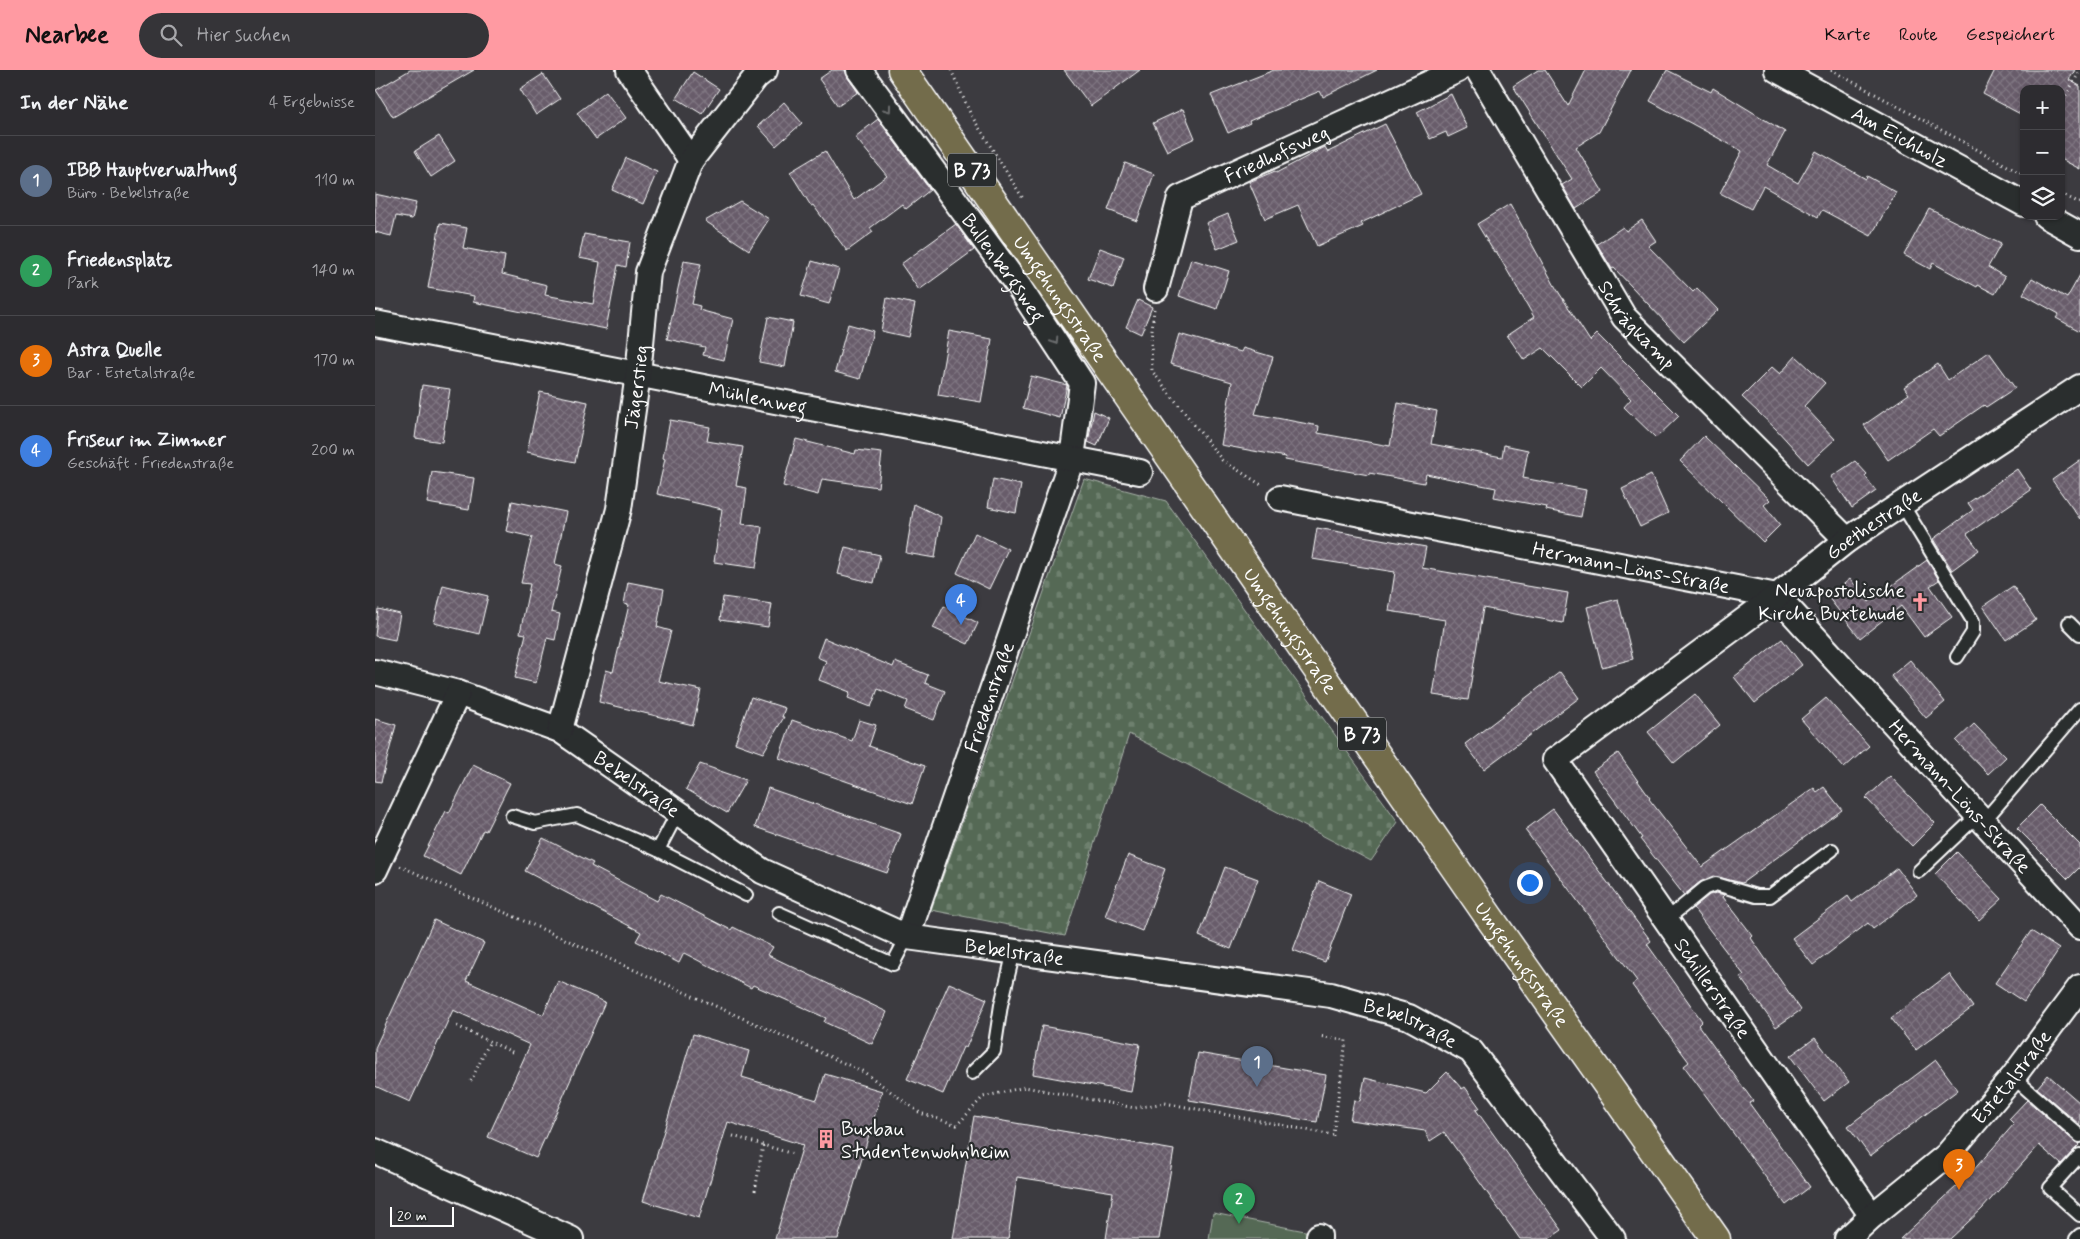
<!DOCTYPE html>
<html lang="de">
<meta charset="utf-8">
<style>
:root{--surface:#2d2c30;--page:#353438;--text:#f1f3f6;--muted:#a7a7ab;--line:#48484c;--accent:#ff9aa2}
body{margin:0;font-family:Mynerve,sans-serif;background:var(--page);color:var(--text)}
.controls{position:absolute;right:15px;top:15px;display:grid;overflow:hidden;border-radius:10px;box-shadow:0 1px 4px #0004}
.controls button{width:45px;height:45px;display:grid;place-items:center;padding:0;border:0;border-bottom:1px solid var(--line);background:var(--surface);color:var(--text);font:25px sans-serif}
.scale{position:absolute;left:15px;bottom:12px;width:64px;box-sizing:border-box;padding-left:5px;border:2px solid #fff;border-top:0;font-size:14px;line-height:18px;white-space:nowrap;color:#fff;-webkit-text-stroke:4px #2a2d2e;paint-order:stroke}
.you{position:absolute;left:1154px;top:812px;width:18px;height:18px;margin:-12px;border:4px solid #fff;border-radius:50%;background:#1a73e8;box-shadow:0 0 0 8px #1a73e833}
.badge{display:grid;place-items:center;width:32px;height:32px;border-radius:50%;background:var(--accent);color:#fff;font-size:16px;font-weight:700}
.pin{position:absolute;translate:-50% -41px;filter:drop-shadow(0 1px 2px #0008)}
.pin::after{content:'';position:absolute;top:26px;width:18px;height:15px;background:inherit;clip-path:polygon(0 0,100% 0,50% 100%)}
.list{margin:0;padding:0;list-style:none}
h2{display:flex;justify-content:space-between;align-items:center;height:65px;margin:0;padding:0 20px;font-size:21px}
h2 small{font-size:16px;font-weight:400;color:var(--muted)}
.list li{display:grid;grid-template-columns:32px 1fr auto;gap:15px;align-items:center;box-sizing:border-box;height:90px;padding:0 20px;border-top:1px solid var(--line)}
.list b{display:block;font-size:19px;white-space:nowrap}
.list p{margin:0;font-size:16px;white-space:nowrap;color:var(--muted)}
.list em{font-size:16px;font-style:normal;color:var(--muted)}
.icon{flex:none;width:28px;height:28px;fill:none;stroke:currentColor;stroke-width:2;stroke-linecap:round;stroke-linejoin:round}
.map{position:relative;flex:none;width:1705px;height:1169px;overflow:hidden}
header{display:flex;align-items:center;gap:30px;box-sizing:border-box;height:70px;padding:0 25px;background:var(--accent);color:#111}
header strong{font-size:24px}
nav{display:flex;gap:28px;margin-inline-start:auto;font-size:18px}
.search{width:350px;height:45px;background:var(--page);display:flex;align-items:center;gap:12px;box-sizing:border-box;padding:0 18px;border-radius:28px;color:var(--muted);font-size:19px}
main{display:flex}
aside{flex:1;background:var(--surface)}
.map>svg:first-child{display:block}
.cemetery{fill:url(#cemetery-stones);stroke:#aab4aa}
.green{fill:#546955;stroke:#aab4aa}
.building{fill:url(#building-cross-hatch);stroke:#fff}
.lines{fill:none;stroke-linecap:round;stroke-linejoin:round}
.service-casing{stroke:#fff;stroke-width:16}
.minor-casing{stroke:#fff;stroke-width:28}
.primary-casing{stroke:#fff;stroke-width:31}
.path{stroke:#fff;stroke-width:3;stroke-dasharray:1 4;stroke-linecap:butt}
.service{stroke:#2a2d2e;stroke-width:12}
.minor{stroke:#2a2d2e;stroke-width:24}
.primary{stroke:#736c4b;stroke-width:28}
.oneway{stroke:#6a6c6d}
.labels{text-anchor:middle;stroke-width:4.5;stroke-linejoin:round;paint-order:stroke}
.shield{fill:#2a2d2e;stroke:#bfc0c0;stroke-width:1}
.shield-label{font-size:19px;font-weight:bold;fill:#fff}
.street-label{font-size:20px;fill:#fff;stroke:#2a2d2e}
.poi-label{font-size:20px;fill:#fff;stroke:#2a2d2e;text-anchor:end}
</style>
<header>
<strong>Nearbee</strong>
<div class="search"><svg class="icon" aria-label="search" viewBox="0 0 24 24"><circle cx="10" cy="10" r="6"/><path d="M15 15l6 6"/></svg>Hier suchen</div>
<nav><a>Karte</a><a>Route</a><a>Gespeichert</a></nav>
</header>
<main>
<aside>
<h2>In der Nähe<small>4 Ergebnisse</small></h2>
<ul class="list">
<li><span class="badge" style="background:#5c6f8a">1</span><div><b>IBB Hauptverwaltung</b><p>Büro · Bebelstraße</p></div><em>110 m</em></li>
<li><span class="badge" style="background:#2e9e5b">2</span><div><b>Friedensplatz</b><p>Park</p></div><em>140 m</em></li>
<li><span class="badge" style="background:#e8710a">3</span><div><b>Astra Quelle</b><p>Bar · Estetalstraße</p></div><em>170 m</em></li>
<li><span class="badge" style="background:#3f7fe0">4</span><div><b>Friseur im Zimmer</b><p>Geschäft · Friedenstraße</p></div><em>200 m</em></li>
</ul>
</aside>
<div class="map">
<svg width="1705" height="1169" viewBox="0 0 1705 1169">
<defs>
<pattern id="cemetery-stones" width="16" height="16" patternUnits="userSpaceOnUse" patternTransform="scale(1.25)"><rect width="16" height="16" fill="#546955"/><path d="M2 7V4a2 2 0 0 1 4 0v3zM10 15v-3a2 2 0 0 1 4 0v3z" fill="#6e806e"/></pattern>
<pattern id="building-cross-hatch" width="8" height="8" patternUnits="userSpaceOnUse" patternTransform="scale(1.25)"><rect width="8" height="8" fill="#675b6a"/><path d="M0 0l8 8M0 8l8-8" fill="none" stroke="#7e7480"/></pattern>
</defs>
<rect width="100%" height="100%" fill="#3c3b40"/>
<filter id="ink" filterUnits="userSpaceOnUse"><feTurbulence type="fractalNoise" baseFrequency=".02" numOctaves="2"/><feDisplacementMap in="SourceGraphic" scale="10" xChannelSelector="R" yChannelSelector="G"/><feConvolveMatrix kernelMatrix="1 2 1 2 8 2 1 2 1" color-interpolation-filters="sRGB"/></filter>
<g filter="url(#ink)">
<path class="cemetery" d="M709,409l82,22 232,321 -27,39 -242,-127 -64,202 -134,-26z"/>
<path class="green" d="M838,1143l97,19 -1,7h-100z"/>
<g class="building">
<path d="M35,0h64l-81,47 -17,-27z"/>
<path d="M457,0h13l3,8 10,14 -20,14 -19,-27z"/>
<path d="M689,0h76l-49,36z"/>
<path d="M899,0h103l-54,27 -3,-6 -71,30 1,2 -22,10 -17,-38z"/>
<path d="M1163,0h7l23,36 18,-36h45l-32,62 -23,15 27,45 -27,17 -14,-24 10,-6 -59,-93z"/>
<path d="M1292,0l44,22 2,-4 72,44 -18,33 31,18 18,-32 50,28 1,-3 29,16 -25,44 -49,-26 -4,7 -55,-31 -12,23 -31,-16 22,-42 -92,-50z"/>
<path d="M1620,0h80l-6,10 11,6v83l-19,-10v-70h-37v27l-41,-22z"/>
<path d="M318,2l26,17 -17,25 -26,-16z"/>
<path d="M168,4l17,25 -24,16 -16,-26z"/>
<path d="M231,21l20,27 -30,21 -19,-26z"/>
<path d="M1076,24l16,34 -19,9 -2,-5 -16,7 -13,-27z"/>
<path d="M409,32l18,21 -26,23 -18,-20z"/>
<path d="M808,39l12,29 -28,13 -14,-28z"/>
<path d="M503,49l52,71 -24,19 -4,-5 -32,24 3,4 -26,19 -34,-46 -2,1 -21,-34 35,-21 29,49 33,-24 -32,-39z"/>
<path d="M1010,54l36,70 -60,29 2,3 -46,20 -19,-41 -33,14 -16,-37 26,-11 1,2 49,-26 3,5z"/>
<path d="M64,66l16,25 -24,16 -16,-26z"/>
<path d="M251,88l31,14 -14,32 -31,-14z"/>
<path d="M750,93l29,11 -17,47 -29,-11z"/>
<path d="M0,124l41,9 -4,16 -16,-3 -5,20 -16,-4z"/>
<path d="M365,131l29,18 -20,31 -44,-29z"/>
<path d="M1135,134l46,84 34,53 7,-7 82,82 -23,22 -32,-31 7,-8 -30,-31 -19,19 -39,-39 -19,12 -17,-25 27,-18 -38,-66 -2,1 -17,-28z"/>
<path d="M1554,139l72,35 -13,23 17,10 -10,17 -17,-9 -1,2 -44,-24 -3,6 -26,-14z"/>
<path d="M853,144l11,26 -22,9 -11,-26z"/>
<path d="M1267,150l14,21 -8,5 45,46 4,-4 21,22 -34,32 -70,-74 -2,1 -15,-25 26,-17 3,4z"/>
<path d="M65,153l27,5 -4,20 42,8 -3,18 45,11 -2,10 48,9 7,-42 -21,-4 5,-24 46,8 -4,25 -8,-2 -12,64 -133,-27 1,-6 -46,-8z"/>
<path d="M581,154l18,26 -55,40 -18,-26z"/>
<path d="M725,178l24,9 -11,31 -25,-9z"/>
<path d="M816,189l38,12 -12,38 -38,-13z"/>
<path d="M309,191l17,3 -9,40 8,2 -1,4 34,9 -9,41 -21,-5 2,-8 -38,-8z"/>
<path d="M437,191l27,8 -10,35 -28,-8z"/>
<path d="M1705,205v56l-24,-13 3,-4 -36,-20 9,-16 35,20z"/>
<path d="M512,228l28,6 -7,33 -27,-6z"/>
<path d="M763,230l14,7 -11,27 -15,-7z"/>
<path d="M393,247l25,5 -8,45 -26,-5z"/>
<path d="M473,254l25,7 -13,48 -25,-7z"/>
<path d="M574,261l43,8 -11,63 -43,-7z"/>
<path d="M804,264l62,18 2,-4 30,9 -18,57 64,12 -1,7 72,13 8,-43 39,8 -6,33 71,13 2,-12 24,5 -5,28 63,12 -5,27 -35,-7 1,-3 -53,-10 2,-9 -70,-14 -2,9 -55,-10v2l-84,-15 1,-3 -65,-12 11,-63 -62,-18z"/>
<path d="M1614,282l26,36 -29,19 -2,-2 -45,31 -6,-7 -45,31 -24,-35 45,-31 -5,-7 34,-23 10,16z"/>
<path d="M1421,286l29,27 -21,23 31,33 -27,25 -32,-35 -34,-32 30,-30 8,7z"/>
<path d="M656,306l36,9 -7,33 -37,-10z"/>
<path d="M47,315l28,4 -8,53 -27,-4z"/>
<path d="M165,322l48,10 -13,60 -48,-10z"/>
<path d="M719,341l15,7 -12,28 -9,-4z"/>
<path d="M295,350l40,7 -3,14 36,6 -7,39 11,2 -5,36 20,3 -6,41 -42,-6 8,-53 -65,-15 8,-35 -2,-1z"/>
<path d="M1329,366l66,64 -6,5 16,20 -17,17 -83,-81z"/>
<path d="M421,369l59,15 1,-4 26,3 -4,34 -56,-8 -4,16 -35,-9z"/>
<path d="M1705,390v59l-28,-39z"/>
<path d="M1480,391l12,13 -2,2 11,15 -24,17 -21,-31z"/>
<path d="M1642,399l14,21 -64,44 12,16 -27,20 -19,-31 40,-29 -5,-7z"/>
<path d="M57,402l42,6 -5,32 -42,-7z"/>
<path d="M1276,405l17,38 -28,14 -18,-38z"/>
<path d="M618,409l28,6 -5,28 -28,-6z"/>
<path d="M137,431l54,11 -11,52 7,2 -11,46 9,2 -5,26 -8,-2 -11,45 -21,-5 11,-44 -6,-1 10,-49 -9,-1 11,-46 -26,-6z"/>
<path d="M539,434l27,13 -6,41 -29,-5z"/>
<path d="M942,458l109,19 -4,21 146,25 -5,30 -80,-15 -15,92 -35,-5 12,-75 -56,-9 6,-39 -83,-13z"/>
<path d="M600,463l33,16 -19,40 -32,-16z"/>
<path d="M470,477l35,8 -6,28 -36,-9z"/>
<path d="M1552,490l12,20 -9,6 22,31 -28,20 -23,-31 -41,32 -32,-41 22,-18 19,23z"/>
<path d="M253,512l36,7 -7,38 14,4 -13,50 43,9 -8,35 -94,-23 7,-32 7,2 16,-67 -5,-1z"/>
<path d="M68,515l45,11 -9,38 -45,-11z"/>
<path d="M1638,516l23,34 -30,20 -23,-34z"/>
<path d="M348,527l49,7 -4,23 -48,-7z"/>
<path d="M1243,529l15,60 -31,8 -15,-60z"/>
<path d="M569,536l34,17 -10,21 -35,-16z"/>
<path d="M3,539l22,5 -5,26 -20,-4z"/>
<path d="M449,568l69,29 2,-5 33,13 -3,8 20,8 -11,29 -29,-11 3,-8 -30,-12 -7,18 -23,-9 2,-6 -31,-12 7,-19 -9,-4z"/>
<path d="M1407,569l20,26 -47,38 -21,-26z"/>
<path d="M1535,590l35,42 -19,16 -35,-42z"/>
<path d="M1185,602l19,26 -95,71 -19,-25z"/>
<path d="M1320,624l25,31 -46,38 -26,-31z"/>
<path d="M376,627l34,11 -3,9h2l-21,36 -28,-10z"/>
<path d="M1451,628l43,48 -25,22 -43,-49z"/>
<path d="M0,649l21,6 -15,57 -6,-1z"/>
<path d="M417,650l60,21 7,-21 17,5 -7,21 56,20 -13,38 -133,-46z"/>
<path d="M1599,654l32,33 -18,17 -32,-33z"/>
<path d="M1243,683l32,45 -1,1 53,68 112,-79 3,4 7,-5 18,23 -100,73 -29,-7 -13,6 -16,13 -44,-56 2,-1 -49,-67z"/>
<path d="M325,694l46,16 -19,33 -41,-24z"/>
<path d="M98,695l37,18 -24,48 -3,-1 -22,45 -38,-19 23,-45 3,2z"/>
<path d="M1515,706l45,47 -23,23 -46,-48z"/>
<path d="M393,718l133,46 -14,39 -132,-46z"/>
<path d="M1665,735l40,40v22l-12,12 -51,-51z"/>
<path d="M1178,739l98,132 -4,3 55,77 -4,4 55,76 -4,2 61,84 -24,18 -102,-139 5,-4 -57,-77 5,-4 -112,-151z"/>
<path d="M168,768l50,25 -2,3 66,35 4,-7 70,36 2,-3 40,20 -5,8 119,57 -15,32 -48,-22 2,-4 -73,-33 -2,3 -67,-35 -5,10 -43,-22 5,-9 -116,-61z"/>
<path d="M1582,782l45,47 -23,21 -44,-46z"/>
<path d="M753,785l37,14 -23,62 -37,-15z"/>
<path d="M850,797l33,12 -27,70 -32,-13z"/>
<path d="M1522,798l20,27 -44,34 -5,-6 -55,42 -21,-27 56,-42 4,6z"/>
<path d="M944,811l32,13 -26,68 -32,-12z"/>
<path d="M1341,823l9,2 -2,2 30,39 -2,2 50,72 -25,17 -36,-50 4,-2 -51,-67 16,-13z"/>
<path d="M59,850l50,23 -18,38 77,34 15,-34 47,21 -69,156 -48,-21 42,-92 -77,-35 -43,92 -35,-16v-38z"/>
<path d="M1656,861l28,18 -35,53 -29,-19z"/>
<path d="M1574,904l24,33 -57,43 -25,-32z"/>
<path d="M574,913l38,16 -21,49 -3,-1 -20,47 -36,-15z"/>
<path d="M667,956l98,18 -9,48 -98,-18z"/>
<path d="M318,964l56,17 -7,26 75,23 8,-26 57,17 -44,148h-63l28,-94 -75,-23 -29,96 -56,-17z"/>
<path d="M1440,968l34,44 -25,19 -34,-45z"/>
<path d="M823,983l128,22 -9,47 -128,-22z"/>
<path d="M1561,990l22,30 -88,66 -22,-30z"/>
<path d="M1072,1002l15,17 3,-2 15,21 -4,2 86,120 -13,9h-29l-76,-107 -14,9 -5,-10 -75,-11 4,-20 6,1 5,-23 61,15z"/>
<path d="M1673,1005l32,28v22l-43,-37z"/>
<path d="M1652,1030l48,42 5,2 -3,3 -16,17 -22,-19 -57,64 -32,30h-50l71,-66 43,-49 -5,-5z"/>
<path d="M599,1046l200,34 -15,89h-53l7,-47 -96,-15 -9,62h-55z"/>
</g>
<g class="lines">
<g class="service-casing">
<g id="service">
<path d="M1527,434l71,117v11l-16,25"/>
<path d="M1694,553l11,11"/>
<path d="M137,746l23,7 42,-8 81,35 20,-38"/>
<path d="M1608,752l97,-113"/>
<path d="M283,780l88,45"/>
<path d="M1544,801l59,-56"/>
<path d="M404,843l114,51 14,-27"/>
<path d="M1291,850l39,-32 11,-4 40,12h14l62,-46"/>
<path d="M597,1003l22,-22 7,-46 13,-54"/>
<path d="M1638,1007l67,59"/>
<path d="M1705,1085l-30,33 30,27"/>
<path d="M1701,1169l4,-4"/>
</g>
</g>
<g class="minor-casing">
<g id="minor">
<path d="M254,0l62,90"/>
<path id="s1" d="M484,0l160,217 63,96 -10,75 -165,479"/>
<path id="s2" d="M1103,0l146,247 223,223"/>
<path id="s3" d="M1402,0l247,134"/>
<path d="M1671,146l34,19"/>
<path id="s4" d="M781,219l24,-91 278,-128"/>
<path id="s5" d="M0,253l765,149"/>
<path id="s6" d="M905,428l497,98 303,331"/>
<path id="s7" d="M0,602l83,21 102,37 202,141 145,66 424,58 78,22 62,34 142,188"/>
<path id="s8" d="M185,660l59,-221 19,-135 10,-102 43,-112 65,-83 9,-7"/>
<path d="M0,800l83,-177"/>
<path d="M0,1081l196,88"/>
<path id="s9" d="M1497,1146l-317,-456 222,-164 70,-56 233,-153"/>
<path d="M944,1169v-3"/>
<path id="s10" d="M1472,1169l25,-23 75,-61 66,-78 67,-90"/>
</g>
</g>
<g class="primary-casing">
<g id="primary">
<path id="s11" d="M527,0l587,847 227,322"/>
</g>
</g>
<g class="path">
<path d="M576,0l20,45 53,85"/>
<path d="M1456,0l193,105"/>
<path d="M1686,34l19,-33"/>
<path d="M1686,124l19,9"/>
<path d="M779,239l-3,31 1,31 70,89 41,26"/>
<path d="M25,796l464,206 56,41 37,12 26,-28 42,-10 110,21 30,-5 168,32 13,-95 -28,-4"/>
<path d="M82,956l57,27"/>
<path d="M96,1011l19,-40"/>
<path d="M358,1066l60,18"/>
<path d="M380,1121l8,-46"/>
</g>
<use href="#service" class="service"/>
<use href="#minor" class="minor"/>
<use href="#primary" class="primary"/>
</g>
<defs><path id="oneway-chevron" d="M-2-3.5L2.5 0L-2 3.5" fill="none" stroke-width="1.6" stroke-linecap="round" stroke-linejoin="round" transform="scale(1.25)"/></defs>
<g class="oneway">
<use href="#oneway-chevron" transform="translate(513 39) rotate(54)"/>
<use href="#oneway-chevron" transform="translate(680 271) rotate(57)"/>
</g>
</g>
<defs>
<g id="church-bare" transform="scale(1.5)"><path d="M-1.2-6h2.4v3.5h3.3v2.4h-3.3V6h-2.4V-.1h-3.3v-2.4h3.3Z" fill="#ff9aa2" stroke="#2a2d2e" stroke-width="2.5" paint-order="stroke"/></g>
<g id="building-bare" transform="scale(1.5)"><path d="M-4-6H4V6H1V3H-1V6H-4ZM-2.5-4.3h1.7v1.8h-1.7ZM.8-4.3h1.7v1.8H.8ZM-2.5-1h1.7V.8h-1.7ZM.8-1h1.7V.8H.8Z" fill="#ff9aa2" stroke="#2a2d2e" stroke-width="2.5" paint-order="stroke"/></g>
</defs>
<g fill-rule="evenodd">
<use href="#church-bare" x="1545" y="532"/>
<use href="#building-bare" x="451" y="1069"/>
</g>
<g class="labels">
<g class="shield">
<rect x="573" y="83.5" width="48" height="33" rx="4"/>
<rect x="963" y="647.5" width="48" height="33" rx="4"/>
</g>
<g class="shield-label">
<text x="597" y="107">B 73</text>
<text x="987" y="671">B 73</text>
</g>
<g class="street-label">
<text dy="7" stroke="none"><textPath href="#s3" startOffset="140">Am Eichholz</textPath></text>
<text dy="7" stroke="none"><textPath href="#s4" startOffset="200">Friedhofsweg</textPath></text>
<text dy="7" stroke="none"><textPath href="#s1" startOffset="245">Bullenbergsweg</textPath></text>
<text dy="7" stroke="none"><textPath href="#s11" startOffset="278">Umgehungsstraße</textPath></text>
<text dy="7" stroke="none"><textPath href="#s2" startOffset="301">Schrägkamp</textPath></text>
<text dy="7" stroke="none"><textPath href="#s8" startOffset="352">Jägerstieg</textPath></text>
<text dy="7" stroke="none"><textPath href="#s5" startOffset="390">Mühlenweg</textPath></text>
<text dy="7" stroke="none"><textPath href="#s9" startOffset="952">Goethestraße</textPath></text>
<text dy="7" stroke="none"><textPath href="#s6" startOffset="358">Hermann-Löns-Straße</textPath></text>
<text dy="7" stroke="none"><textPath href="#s11" startOffset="682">Umgehungsstraße</textPath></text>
<text transform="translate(614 627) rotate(-71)" y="7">Friedenstraße</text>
<text dy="7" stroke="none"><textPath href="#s7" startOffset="288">Bebelstraße</textPath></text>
<text dy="7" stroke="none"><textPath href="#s6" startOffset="778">Hermann-Löns-Straße</textPath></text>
<text dy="7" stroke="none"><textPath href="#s7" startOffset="708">Bebelstraße</textPath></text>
<text dy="7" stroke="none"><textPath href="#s11" startOffset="1088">Umgehungsstraße</textPath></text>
<text transform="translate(1338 918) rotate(55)" y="7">Schillerstraße</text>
<text dy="7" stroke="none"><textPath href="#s7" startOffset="1112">Bebelstraße</textPath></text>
<text dy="7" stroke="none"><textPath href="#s10" startOffset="232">Estetalstraße</textPath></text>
</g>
<g class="poi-label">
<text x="1530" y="527">Neuapostolische<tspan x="1530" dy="23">Kirche Buxtehude</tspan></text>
<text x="466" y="1065" text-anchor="start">Buxbau<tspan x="466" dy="23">Studentenwohnheim</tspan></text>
</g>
</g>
</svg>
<div class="controls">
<button>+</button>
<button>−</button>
<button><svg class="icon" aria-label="layers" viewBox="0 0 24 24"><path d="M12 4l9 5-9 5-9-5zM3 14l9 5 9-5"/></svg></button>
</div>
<div class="scale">20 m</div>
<div class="you"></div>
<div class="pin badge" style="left:882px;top:1017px;background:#5c6f8a">1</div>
<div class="pin badge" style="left:864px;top:1154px;background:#2e9e5b">2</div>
<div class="pin badge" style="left:1584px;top:1120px;background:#e8710a">3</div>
<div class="pin badge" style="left:586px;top:555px;background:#3f7fe0">4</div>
</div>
</main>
